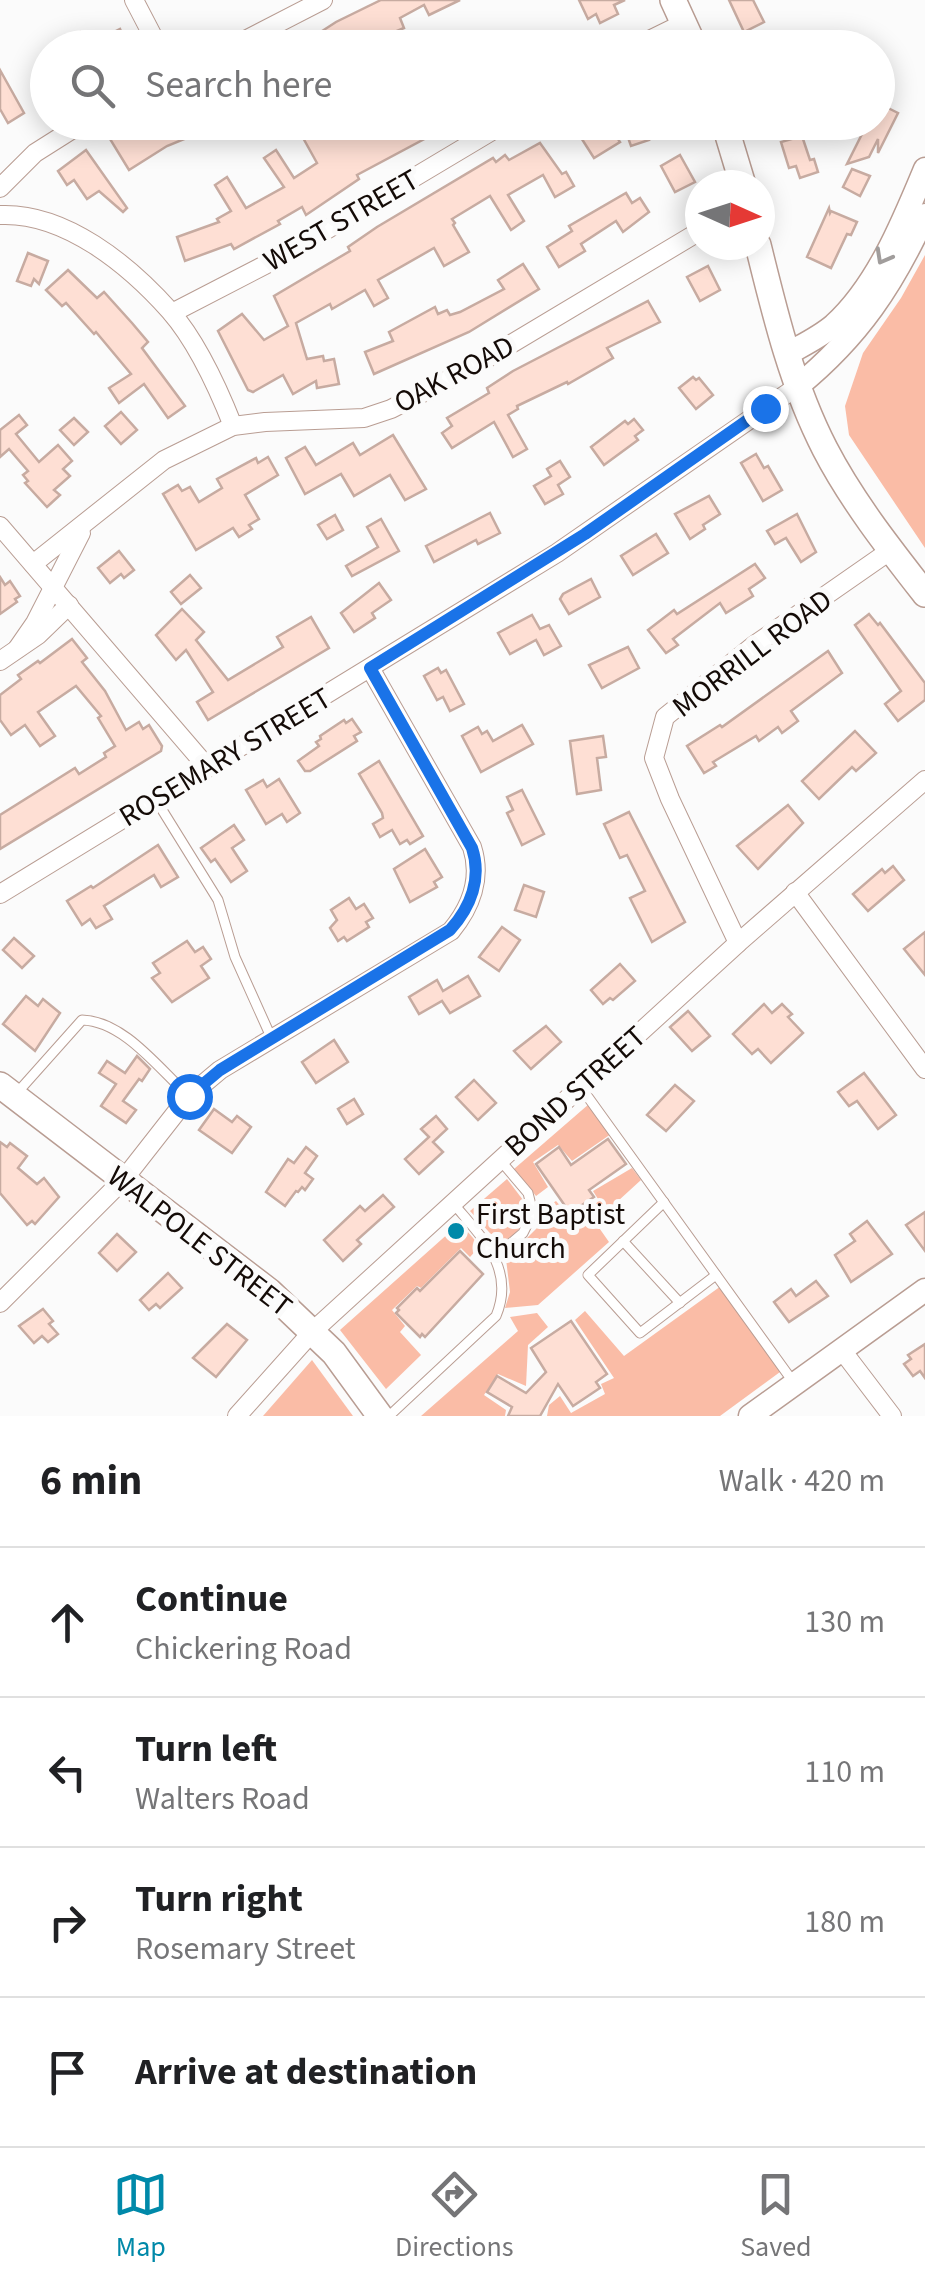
<!DOCTYPE html>
<meta charset="utf-8">
<style>
:root{--surface:#fff;--page:#f6f6f6;--text:#202124;--muted:#757577;--line:#e0e0e0;--accent:#0089a9}
body{margin:0;font-family:"Source Sans 3",sans-serif;background:var(--page);color:var(--text)}
.compass{position:absolute;left:685px;top:170px;width:90px;height:90px;border-radius:50%;background:var(--surface);box-shadow:0 5px 25px #0003;rotate:93deg}
.stop{position:absolute;width:30px;height:30px;margin:-22px;border:8px solid #1a73e8;border-radius:50%;background:#fff}
.stop.end{background:#1a73e8;border-color:#fff;box-shadow:0 2px 10px #0008}
.list{margin:0;padding:0;list-style:none}
h2{display:flex;justify-content:space-between;align-items:center;height:130px;margin:0;padding:0 40px;font-size:42px}
h2 small{font-size:32px;font-weight:400;color:var(--muted)}
.list li{display:grid;grid-template-columns:65px 1fr auto;gap:30px;align-items:center;box-sizing:border-box;height:150px;padding:0 40px;border-top:2px solid var(--line)}
.list b{display:block;font-size:38px;white-space:nowrap}
.list p{margin:0;font-size:32px;white-space:nowrap;color:var(--muted)}
.list em{font-size:32px;font-style:normal;color:var(--muted)}
.icon{flex:none;width:55px;height:55px;fill:none;stroke:currentColor;stroke-width:2;stroke-linecap:round;stroke-linejoin:round}
.map{position:relative;flex:none;width:925px;height:1416px;overflow:hidden}
.search{position:absolute;background:var(--surface);box-shadow:0 5px 25px #0003;left:30px;right:30px;top:30px;height:110px;display:flex;align-items:center;gap:25px;box-sizing:border-box;padding:0 35px;border-radius:55px;color:var(--muted);font-size:38px}
.sheet{height:730px;background:var(--surface)}
nav{display:flex;justify-content:space-around;align-items:center;box-sizing:border-box;height:140px;border-top:2px solid var(--line);background:var(--surface);font-size:28px;color:var(--muted)}
nav a{display:grid;justify-items:center;gap:5px}
nav .on{color:var(--accent)}
.map>svg:first-child{display:block}
.green{fill:#fabca6}
.building{fill:#fedfd4;stroke:#c7aba1;stroke-width:2.5}
.lines{fill:none;stroke-linecap:round;stroke-linejoin:round}
.service-casing{stroke:#b99d93;stroke-width:11}
.minor-casing{stroke:#b99d93;stroke-width:20}
.tertiary-casing{stroke:#b99d93;stroke-width:25}
.secondary-casing{stroke:#b99d93;stroke-width:28}
.service{stroke:#fff;stroke-width:9}
.minor{stroke:#fff;stroke-width:18}
.tertiary{stroke:#fff;stroke-width:22}
.secondary{stroke:#fff;stroke-width:25}
.oneway{stroke:#a19d9c}
.route{stroke:#1a73e8;stroke-width:12}
.poi-dot{fill:#0089a9;stroke:#fbfbfb;stroke-width:4}
.labels{text-anchor:middle;stroke-width:10;stroke-linejoin:round;paint-order:stroke}
.street-label{font-size:30px;fill:#140b07;stroke:#fbfbfb}
.poi-label{font-size:30px;fill:#140b07;stroke:#fbfbfb;text-anchor:start}
</style>
<div class="map">
<svg width="925" height="1416" viewBox="0 0 925 1416">
<rect width="100%" height="100%" fill="#fbfbfb"/>
<g class="green">
<path d="M925,255v293l-76,-113 -4,-29 18,-53 38,-55z"/>
<path d="M589,1104l22,30 -39,27 -14,-16 -25,17 15,25 -12,9 -22,-27z"/>
<path d="M632,1168l9,12 -46,42 14,20 -71,63 -33,3 5,-16 -4,-33 33,-33 4,-17 13,-8 14,16 28,-18 -5,-8z"/>
<path d="M507,1179l16,21 3,15c-2,12 -15,25 -28,27l-28,-31z"/>
<path d="M460,1223l20,23 -10,11 -9,-9 -40,40 -4,-2 -25,24 13,16 -5,6 21,23 -35,34 -46,-59z"/>
<path d="M721,1286l59,86 -60,44h-173l2,-11 11,-9 11,17 34,-19 -4,-10 13,-6 -39,-58 10,-9 39,45z"/>
<path d="M537,1313l11,14 -20,18 -2,41 -28,-12 -14,21 22,15 -1,6h-84l97,-85 -8,-14z"/>
<path d="M312,1360l41,56h-90z"/>
</g>
<g class="building">
<path d="M381,0h79l-31,15 -5,-10 -24,13 4,10 -7,3 2,4 -28,13h-75l40,-26z"/>
<path d="M579,0h46l-11,5 4,9 -18,9 -4,-9 -8,5z"/>
<path d="M729,0h24l11,22 -20,10z"/>
<path d="M120,29l8,19h-75l27,-16 8,13z"/>
<path d="M0,70l24,43 -16,10 -8,-14z"/>
<path d="M878,103l20,10 -20,40v-14l-9,18 -22,7 17,-34 -14,-8h28z"/>
<path d="M137,122h45l7,15 -22,9 -38,24 -19,-31z"/>
<path d="M326,122h115l-16,10 3,5 -71,38 2,4 -53,36 -4,-8 -24,14 2,3 -46,25 -3,-5 -46,17 -8,-24 42,-15 -2,-3 14,-8 -16,-26 12,-8 19,31 38,-21 -20,-29 12,-8 18,28 23,-15 -15,-27z"/>
<path d="M571,122h36l13,20 -26,16z"/>
<path d="M643,122l6,18 -18,6 -6,-17z"/>
<path d="M802,136l8,24 4,-1 4,13 -18,6 -4,-12 -7,2 -8,-26z"/>
<path d="M540,143l22,31 4,-2 8,14 -19,11 -12,-22 -35,20 16,26 -13,9 -21,-34 -38,23 3,4 -2,2 16,27 -25,14 -10,-18 -56,32 10,18 -14,8 -9,-16 -33,19 -2,-5 -34,19 11,36 16,-3 1,5 10,-2 5,25 -22,4 -1,-7 -23,13 -10,-19 -30,17 -5,-2 -30,-59 24,-17 22,26 24,-14 -14,-30 76,-45 -2,-4 29,-20 116,-69 3,4 9,-7 4,5z"/>
<path d="M86,150l41,58 -4,4 -24,-21 -12,8 -13,-19 -7,5 -9,-14z"/>
<path d="M680,155l15,27 -20,10 -14,-26z"/>
<path d="M852,169l18,7 -10,20 -17,-9z"/>
<path d="M626,193l6,10 8,-5 9,14 -26,20 -7,-11 -35,23 4,7 -26,16 -12,-20 25,-16 -3,-5z"/>
<path d="M829,208l1,5 1,-2 26,11 -6,13 -4,-1 -16,34 -24,-11z"/>
<path d="M28,253l20,8 -9,23 -5,-5 -3,7 -14,-5z"/>
<path d="M523,264l16,25 -70,43 -95,42 -9,-22 28,-11 -4,-9 46,-25 3,7 9,-4 3,5 10,-3 44,-23 -6,-9z"/>
<path d="M708,266l12,24 -20,11 -13,-24z"/>
<path d="M68,270l29,28 7,-6 28,31 16,19 -6,6 43,58 -17,12 -24,-34 -25,19 -10,-15 22,-14 -35,-42 -2,2 -28,-31 -4,3 -16,-16z"/>
<path d="M648,301l12,21 -53,26 6,10 -45,26 -1,-2 -50,24 1,3 -10,6 19,34 -14,8 -19,-35 -42,26 -10,-15 10,-7 -5,-8 42,-25 -2,-5 26,-17z"/>
<path d="M693,377l3,3 3,-2 14,17 -17,14 -17,-21z"/>
<path d="M121,412l16,18 -16,14 -16,-18z"/>
<path d="M19,415l8,10 -11,9 23,28 19,-17 14,16 -9,8 7,7 -16,14 6,5 -13,12 -22,-24 3,-2 -5,-6 5,-4 -19,-22 -9,8v-27z"/>
<path d="M74,418l14,14 -14,13 -14,-15z"/>
<path d="M634,419l9,11 -8,6 3,4 -34,25 -13,-18 34,-26 3,3z"/>
<path d="M393,435l33,54 -21,11 -15,-25 -36,21 -13,-22 -36,20 -19,-36 19,-11 11,18 37,-22 7,12z"/>
<path d="M756,454l8,14 4,-2 14,24 -19,11 -22,-38z"/>
<path d="M268,457l10,18 -33,20 14,24 -10,6 3,4 -13,8 -6,-9 -37,22 -33,-56 15,-9 4,6 8,-4 9,15 23,-14 -5,-9 39,-21 2,5z"/>
<path d="M560,461l10,16 -12,8 5,9 -18,10 -11,-18 17,-10 -4,-7z"/>
<path d="M709,496l11,18 -17,11 2,4 -15,10 -15,-25z"/>
<path d="M490,513l10,20 -22,11 -2,-4 -42,22 -8,-16z"/>
<path d="M797,514l19,38 -15,10 -15,-24 -11,6 -8,-13z"/>
<path d="M335,515l8,15 -16,9 -9,-14z"/>
<path d="M381,519l18,32 -47,25 -6,-10 32,-19 -11,-20z"/>
<path d="M656,534l12,19 -35,22 -12,-19z"/>
<path d="M119,551l15,19 -10,8 -3,-4 -11,9 -12,-15z"/>
<path d="M755,564l10,14 -16,11 4,7 -27,17 -6,-10 -47,36 5,6 -12,8 -18,-23 26,-20 3,4z"/>
<path d="M190,575l11,13 -20,16 -10,-12z"/>
<path d="M0,577l5,8 5,-4 10,15 -5,3 2,3 -17,12z"/>
<path d="M591,579l9,18 -31,17 -9,-15 3,-5z"/>
<path d="M379,583l12,17 -19,13 3,5 -21,14 -13,-19z"/>
<path d="M182,609l22,23 -8,8 32,40 55,-33 -6,-10 34,-20 18,31 -121,72 -11,-18 16,-10 -27,-42 -10,10 -20,-25z"/>
<path d="M869,614l9,11 2,-2 45,60v17l-27,21 -13,-17 16,-13 -46,-66z"/>
<path d="M532,615l8,14 9,-4 12,21 -17,9 -8,-15 -26,14 -12,-21z"/>
<path d="M72,639l15,19 -5,4 23,29 21,39 13,-8 4,7 6,-4 13,21 -1,5 -161,98v-34l75,-47 4,6 27,-17 -2,-4 11,-7 -17,-28 3,-2 -25,-30 -38,26 17,24 -15,10 -15,-21 -14,10 -11,-15v-25l21,-16 -3,-4 20,-14 2,2z"/>
<path d="M628,647l11,21 -37,20 -13,-23z"/>
<path d="M828,651l14,22 -51,38 7,10 -16,12 -4,-6 -19,14 -3,-5 -43,26 3,4 -12,7 -17,-27 33,-21 2,2z"/>
<path d="M438,668l3,5 5,-3 18,34 -14,7 -7,-14 -6,3 -13,-24z"/>
<path d="M352,719l9,13 -7,4 3,5 -47,30h-5l-7,-10 21,-15 -3,-4 5,-3 -1,-3 24,-16 2,3z"/>
<path d="M522,725l11,19 -52,28 -19,-36 16,-9 4,7 5,-3 6,10z"/>
<path d="M855,731l21,22 -20,18 -4,-4 -33,32 -17,-18z"/>
<path d="M603,736l3,21 -9,1 4,32 -24,4 -7,-53z"/>
<path d="M379,761l44,75 -13,8 -3,-4 -7,4 -8,-14 -12,7 -7,-13 10,-6 -1,-5 -23,-39z"/>
<path d="M279,779l21,34 -13,9 -5,-8 -16,10 -20,-34 17,-10 4,7z"/>
<path d="M522,790l22,44 -22,11 -15,-32 6,-3 -6,-13z"/>
<path d="M788,805l15,18 -45,46 -21,-23z"/>
<path d="M629,812l56,110 -33,20 -22,-44 15,-7 -18,-36 -7,3 -16,-34z"/>
<path d="M234,825l10,15 -12,8 15,23 -16,11 -16,-23 -4,3 -10,-14z"/>
<path d="M158,845l20,32 -17,10 -7,-12 -50,31 8,13 -16,9 -6,-9 -8,6 -15,-24 24,-15 2,2z"/>
<path d="M425,849l17,28 -8,5 3,5 -27,15 -16,-33z"/>
<path d="M893,866l11,14 -36,31 -15,-17 29,-25 3,4z"/>
<path d="M524,885l20,7 -8,25 -21,-7z"/>
<path d="M349,898l7,11 8,-5 9,14 -7,4 3,5 -22,14 -3,-4 -6,4 -8,-13 7,-8 -6,-10z"/>
<path d="M502,927l18,13 -21,31 -20,-14z"/>
<path d="M925,932v43l-21,-26z"/>
<path d="M14,938l20,18 -12,12 -19,-18z"/>
<path d="M187,941l8,11 8,-5 8,12 -10,7 8,12 -37,24 -20,-24 8,-5 -7,-10z"/>
<path d="M620,964l15,17 -22,19 -3,-2 -7,6 -12,-14z"/>
<path d="M468,976l12,20 -30,17 -8,-12 -23,13 -10,-17 28,-17 6,11z"/>
<path d="M26,996l12,10 5,-7 17,14 -25,38 -32,-27z"/>
<path d="M764,1004l8,9 10,-9 10,10 -4,3 15,16 -32,30 -13,-14 -6,5 -19,-20z"/>
<path d="M688,1011l22,25 -18,15 -22,-24z"/>
<path d="M546,1026l15,16 -30,27 -17,-18z"/>
<path d="M334,1040l14,22 -32,21 -14,-21z"/>
<path d="M137,1056l13,13 -8,12 -3,-2 -16,22 13,9 -10,13 -25,-17 15,-22 -17,-11 8,-12 18,12z"/>
<path d="M864,1073l32,42 -18,14 -21,-28 -8,5 -11,-14z"/>
<path d="M474,1080l22,23 -18,17 -22,-23z"/>
<path d="M675,1085l19,16 -28,30 -19,-16z"/>
<path d="M354,1099l9,15 -16,10 -9,-15z"/>
<path d="M214,1109l18,13 5,-6 14,11 -19,26 -33,-23z"/>
<path d="M436,1116l11,13 -14,13 10,10 -24,22 -14,-15 24,-22 -8,-8z"/>
<path d="M608,1139l18,25 -37,26 5,7 -24,16 -34,-49 23,-17 12,18z"/>
<path d="M0,1142l7,5 3,-4 17,13 -9,12 19,16 7,-6 15,19 -24,27 -3,-3 -5,4 -27,-32z"/>
<path d="M306,1147l11,9 -12,17 8,6 -8,11 -3,-3 -4,5 -2,-1 -11,15 -19,-14 22,-33 6,4z"/>
<path d="M383,1195l11,12 -37,33 4,4 -18,17 -19,-21 36,-34 5,5z"/>
<path d="M925,1212v39l-19,-26z"/>
<path d="M867,1221l25,33 -41,28 -16,-27 20,-14 -5,-7z"/>
<path d="M117,1234l19,18 -19,19 -18,-18z"/>
<path d="M460,1251l23,23 -58,63 -3,-3 -2,3 -24,-24 3,-3 -2,-2 20,-20 3,3z"/>
<path d="M168,1273l14,15 -22,20 -4,-4 -7,6 -9,-10z"/>
<path d="M816,1281l12,15 -39,26 -15,-20 17,-13 5,7z"/>
<path d="M43,1309l10,12 -4,3 9,10 -10,8 -6,-6 -8,7 -15,-17z"/>
<path d="M571,1321l36,53 -11,8 4,6 -27,18 -15,-22 -18,32h-32l4,-9 -25,-15 10,-16 29,17 20,-21 -15,-24z"/>
<path d="M227,1324l20,16 -31,37 -23,-19z"/>
<path d="M925,1344v34l-5,-7 -7,5 -9,-12 7,-5 -3,-4z"/>
</g>
<g class="lines">
<g class="service-casing">
<g id="service">
<path d="M156,800l62,100 17,57 36,80"/>
<path d="M580,1086l214,297"/>
<path d="M16,1094l66,-74c42,1 77,49 107,76"/>
<path d="M664,1202l-76,73 52,58 76,-58"/>
<path d="M623,1241l57,62"/>
<path d="M496,1256l27,-23 10,-20 -5,-20 -28,-33"/>
<path d="M389,1416l107,-100c20,-48 -15,-79 -43,-113"/>
</g>
</g>
<g class="minor-casing">
<g id="minor">
<path d="M134,0l25,48"/>
<path d="M230,48l93,-48"/>
<path d="M633,48l51,-25"/>
<path d="M0,188l35,-35 49,-31"/>
<path d="M0,215c65,-3 129,50 170,96 28,32 48,77 63,115"/>
<path d="M172,313l114,-59 221,-132"/>
<path d="M0,526l208,242"/>
<path d="M33,564l131,-104 69,-34 32,-4 99,-4 27,-9 80,-41 229,-137"/>
<path d="M17,649l18,-26 46,-90"/>
<path d="M0,661l38,-26 31,-30"/>
<path d="M795,892l130,177"/>
<path d="M0,894l557,-341 241,-167"/>
<path d="M738,943l-68,-144 -16,-41 11,-41 88,-71 138,-96"/>
<path d="M0,1303l124,-124 65,-83 31,-26 231,-139c20,-24 31,-53 21,-84l-102,-179"/>
<path d="M841,1349l51,67"/>
<path d="M237,1416l76,-85 425,-388 187,-163"/>
</g>
</g>
<g class="tertiary-casing">
<g id="tertiary">
<path d="M787,354c16,-9 33,-17 47,-29 43,-39 69,-103 91,-156"/>
<path d="M798,386c61,-50 94,-100 127,-171"/>
<path d="M750,1416l175,-126"/>
</g>
</g>
<g class="secondary-casing">
<g id="secondary">
<path d="M673,0l22,48"/>
<path d="M724,122l19,63"/>
<path d="M758,245c17,69 34,140 67,204 27,52 64,99 100,145"/>
<path d="M0,1085l269,206 65,62 46,63"/>
</g>
</g>
<use href="#service" class="service"/>
<use href="#minor" class="minor"/>
<use href="#tertiary" class="tertiary"/>
<use href="#secondary" class="secondary"/>
</g>
<defs><path id="oneway-chevron" d="M-2-3.5L2.5 0L-2 3.5" fill="none" stroke-width="1.6" stroke-linecap="round" stroke-linejoin="round" transform="scale(2.5)"/></defs>
<use class="oneway" href="#oneway-chevron" transform="translate(883 257) rotate(119)"/>
<g class="lines">
<path class="route" d="M189,1096l31,-26 230,-140c21,-23 32,-52 22,-82l-102,-180 215,-134 180,-126"/>
</g>
<circle class="poi-dot" cx="456" cy="1231" r="10"/>
<g class="labels">
<g class="street-label">
<text transform="translate(341 220) rotate(-30)" y="10">WEST STREET</text>
<text transform="translate(454 374) rotate(-28)" y="10">OAK ROAD</text>
<text transform="translate(752 653) rotate(-37)" y="10">MORRILL ROAD</text>
<text transform="translate(225 757) rotate(-31)" y="10">ROSEMARY STREET</text>
<text transform="translate(575 1091) rotate(-42)" y="10">BOND STREET</text>
<text transform="translate(200 1241) rotate(38)" y="10">WALPOLE STREET</text>
</g>
<g class="poi-label">
<text x="476" y="1224">First Baptist<tspan x="476" dy="34">Church</tspan></text>
</g>
</g>
</svg>
<svg class="compass" viewBox="-18 -18 36 36"><path d="M0-13l5 13h-10z" fill="#e53935"/><path d="M0 13l5-13h-10z" fill="#757577"/></svg>
<div class="stop" style="left:189px;top:1096px"></div>
<div class="stop end" style="left:765px;top:408px"></div>
<div class="search"><svg class="icon" aria-label="search" viewBox="0 0 24 24"><circle cx="10" cy="10" r="6"/><path d="M15 15l6 6"/></svg>Search here</div>
</div>
<section class="sheet">
<h2>6 min<small>Walk · 420 m</small></h2>
<ul class="list">
<li><svg class="icon" aria-label="ahead" viewBox="0 0 24 24"><path d="M12 20V5M6 11l6-6 6 6"/></svg><div><b>Continue</b><p>Chickering Road</p></div><em>130 m</em></li>
<li><svg class="icon" aria-label="left" viewBox="0 0 24 24"><path d="M17 20v-9H6M10 6l-5 5 5 5"/></svg><div><b>Turn left</b><p>Walters Road</p></div><em>110 m</em></li>
<li><svg class="icon" aria-label="right" viewBox="0 0 24 24"><path d="M7 20v-9h11M14 6l5 5-5 5"/></svg><div><b>Turn right</b><p>Rosemary Street</p></div><em>180 m</em></li>
<li><svg class="icon" aria-label="arrive" viewBox="0 0 24 24"><path d="M6 21V4h12l-3 4 3 4H6"/></svg><div><b>Arrive at destination</b></div></li>
</ul>
</section>
<nav>
<a class="on"><svg class="icon" aria-label="map" viewBox="0 0 24 24"><path d="M3 6l6-2 6 2 6-2v14l-6 2-6-2-6 2zM9 4v14M15 6v14"/></svg>Map</a>
<a><svg class="icon" aria-label="directions" viewBox="0 0 24 24"><path d="M12 3l9 9-9 9-9-9zM9 14v-3h6M13 9l2 2-2 2"/></svg>Directions</a>
<a><svg class="icon" aria-label="saved" viewBox="0 0 24 24"><path d="M7 4h10v16l-5-4-5 4z"/></svg>Saved</a>
</nav>
